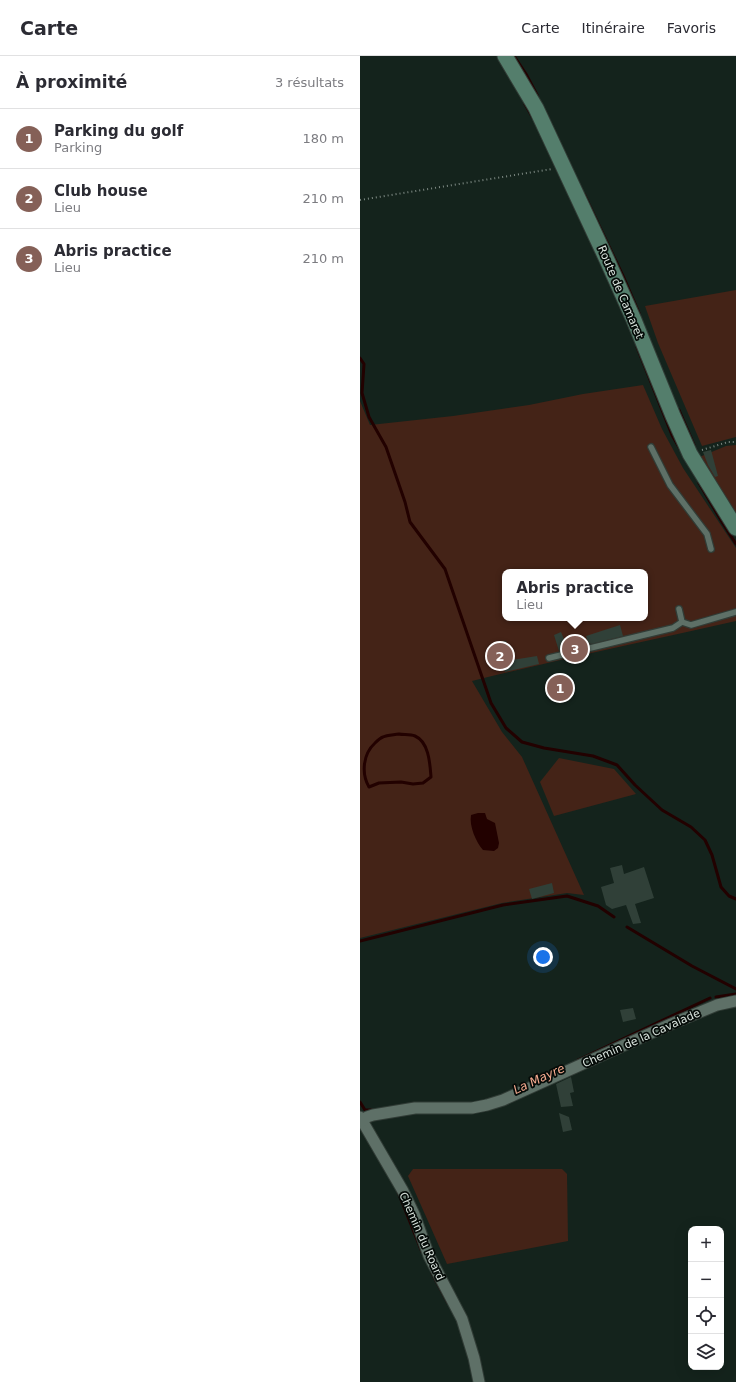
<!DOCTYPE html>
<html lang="fr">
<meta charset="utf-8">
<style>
:root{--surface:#fff;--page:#f2f2f3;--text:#2b2b33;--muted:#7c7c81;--line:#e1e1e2;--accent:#856057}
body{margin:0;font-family:"DejaVu Sans",sans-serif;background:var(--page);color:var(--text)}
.controls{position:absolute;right:12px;bottom:12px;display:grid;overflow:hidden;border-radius:8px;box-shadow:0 4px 16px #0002}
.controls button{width:36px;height:36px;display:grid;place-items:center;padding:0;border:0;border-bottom:1px solid var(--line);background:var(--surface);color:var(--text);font:20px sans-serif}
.you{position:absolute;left:183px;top:901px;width:14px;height:14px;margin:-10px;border:3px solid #fff;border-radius:50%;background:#1a73e8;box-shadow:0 0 0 6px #1a73e833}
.badge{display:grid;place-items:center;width:26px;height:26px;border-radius:50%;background:var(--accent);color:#fff;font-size:13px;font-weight:700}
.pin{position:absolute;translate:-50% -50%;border:2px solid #fff;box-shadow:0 1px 4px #0006}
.popup{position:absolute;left:142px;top:513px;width:146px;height:52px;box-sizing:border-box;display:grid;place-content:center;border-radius:8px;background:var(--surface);filter:drop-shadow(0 1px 3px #0005);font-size:13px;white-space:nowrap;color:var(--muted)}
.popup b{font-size:15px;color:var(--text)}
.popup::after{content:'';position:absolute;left:50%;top:100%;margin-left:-8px;border:8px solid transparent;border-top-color:var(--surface)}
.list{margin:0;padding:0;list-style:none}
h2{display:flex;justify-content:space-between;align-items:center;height:52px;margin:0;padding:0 16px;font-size:17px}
h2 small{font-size:13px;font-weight:400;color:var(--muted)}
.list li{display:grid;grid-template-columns:26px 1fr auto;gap:12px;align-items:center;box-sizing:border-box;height:60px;padding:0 16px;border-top:1px solid var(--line)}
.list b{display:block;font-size:15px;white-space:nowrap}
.list p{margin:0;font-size:13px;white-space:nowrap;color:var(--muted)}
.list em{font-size:13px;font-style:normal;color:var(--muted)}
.icon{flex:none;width:22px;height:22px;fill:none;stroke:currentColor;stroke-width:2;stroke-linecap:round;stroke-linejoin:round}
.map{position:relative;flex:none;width:376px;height:1326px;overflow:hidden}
header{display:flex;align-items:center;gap:24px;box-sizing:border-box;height:56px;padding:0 20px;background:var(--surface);border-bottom:1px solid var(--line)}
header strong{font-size:19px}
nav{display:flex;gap:22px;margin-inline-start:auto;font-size:14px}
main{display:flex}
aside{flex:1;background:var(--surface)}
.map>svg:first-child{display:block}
.green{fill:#442317;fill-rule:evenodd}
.water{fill:#220100}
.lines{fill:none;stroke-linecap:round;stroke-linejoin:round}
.stream{stroke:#220100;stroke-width:3}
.building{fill:#304038}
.service-casing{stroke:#313c36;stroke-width:8}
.minor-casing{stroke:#313c36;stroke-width:13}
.secondary-casing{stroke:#313c36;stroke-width:17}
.path{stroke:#7c8882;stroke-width:2;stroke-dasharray:1 3;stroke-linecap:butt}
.service{stroke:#5e7067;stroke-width:5.5}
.minor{stroke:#5e7067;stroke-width:11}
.secondary{stroke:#547e6c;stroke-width:15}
.labels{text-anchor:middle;stroke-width:3.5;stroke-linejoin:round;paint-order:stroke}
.street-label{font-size:11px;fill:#dbe5df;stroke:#050b08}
.water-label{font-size:12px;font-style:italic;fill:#f6ab90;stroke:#050b08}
</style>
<header>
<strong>Carte</strong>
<nav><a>Carte</a><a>Itinéraire</a><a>Favoris</a></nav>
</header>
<main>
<aside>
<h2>À proximité<small>3 résultats</small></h2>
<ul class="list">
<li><span class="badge">1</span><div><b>Parking du golf</b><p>Parking</p></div><em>180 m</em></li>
<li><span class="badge">2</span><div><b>Club house</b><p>Lieu</p></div><em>210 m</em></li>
<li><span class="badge">3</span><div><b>Abris practice</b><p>Lieu</p></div><em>210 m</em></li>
</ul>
</aside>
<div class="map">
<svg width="376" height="1326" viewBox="0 0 376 1326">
<rect width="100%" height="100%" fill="#14231c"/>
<g class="green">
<path d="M376,234v147l-34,9 -44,-103 -13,-37z"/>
<path d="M283,329l19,44 21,39 53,80v73c-88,20 -177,38 -264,60l30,51 20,25 62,138 -17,-2 -65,10 -142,35v-537l10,24 83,-9 76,-11 54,-11zM145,516h140v46h-140z"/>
<path d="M376,389v72l-39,-59 29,-12z"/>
<path d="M199,702l55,11 22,25 -82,22 -14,-34z"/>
<path d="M53,1113h149l5,5 1,67 -121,23 -39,-88z"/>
</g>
<path class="water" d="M118,757h7l2,6 8,4 4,20 -1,5 -4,3 -11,-1c-7,-8 -14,-24 -12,-35z"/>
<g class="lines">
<g class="stream">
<path d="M154,0l12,18 11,21"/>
<path d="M165,48l8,14"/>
<path d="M224,138l40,84 15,35"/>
<path d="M277,291l35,88 8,14"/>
<path d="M0,302l4,6 -2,29 7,24 17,30 19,55 5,20 35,47 46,134 15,25 16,14 22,6 49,8 24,9 18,20 27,25 29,17 14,13 7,15 9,32 8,9 7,3"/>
<path d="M319,354l15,35"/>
<path d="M339,427l23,39 14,22"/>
<path d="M39,678c4,1 11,0 16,2 14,6 15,28 16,41l-8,6 -10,1 -12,-2 -22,1 -10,4c-8,-14 -6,-33 6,-44 2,-2 5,-5 8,-6 4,-2 10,-2 16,-3z"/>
<path d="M267,871l65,39 44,23"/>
<path d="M0,885l143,-36 64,-9 31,10 16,11"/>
<path d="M356,941l20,-3"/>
<path d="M218,1004l132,-62"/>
<path d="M0,1046l5,8h7"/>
<path d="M38,1136l24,60"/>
<path d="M72,1217l16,30"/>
</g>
</g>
<g class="building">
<path d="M351,394l7,26 -3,1 -7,-12 -5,-13z"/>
<path d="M260,569l3,11 -32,8 -3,-1 -2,-7z"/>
<path d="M201,576l7,17 -9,2 -5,-16z"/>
<path d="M146,585l6,19 25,-4 2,8 -34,8 -3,-12 -11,1 -1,-8 10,-2 -3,-8z"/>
<path d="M262,809l2,9 20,-7 10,31 -19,6 6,19 -8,1 -7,-19 -14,4 -6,-4 -5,-18 13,-4 -4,-15z"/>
<path d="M192,827l2,10 -22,6 -3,-10z"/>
<path d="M273,952l3,11 -13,3 -3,-12z"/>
<path d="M211,1021l3,15 -4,1 3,13 -12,1 -5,-23z"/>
<path d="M199,1057l10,4 3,13 -9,2z"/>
</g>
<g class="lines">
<g class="service-casing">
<g id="service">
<path d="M291,391l19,38 37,49 4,15"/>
<path d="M319,553l3,13 9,3 45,-13"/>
<path d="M189,602l124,-30 9,-6"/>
</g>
</g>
<g class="minor-casing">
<g id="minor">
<path d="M0,1061l43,74 11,23 15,42 33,63 12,39 5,24"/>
<path d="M2,1065l5,-4 6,-2 42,-7h57l15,-3 16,-5 168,-76 46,-19 19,-4"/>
</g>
</g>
<g class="secondary-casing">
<path id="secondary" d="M145,0l31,52 71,152 27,60 39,96 17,38 46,74"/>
</g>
<g class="path">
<path d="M0,144l192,-31"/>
<path d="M342,394l26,-8h8"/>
</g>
<use href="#service" class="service"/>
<use href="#minor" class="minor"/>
<use href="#secondary" class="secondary"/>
</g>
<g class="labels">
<g class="street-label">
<text transform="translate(261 236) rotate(67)" y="4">Route de Camaret</text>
<text transform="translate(281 982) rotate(-24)" y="4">Chemin de la Cavalade</text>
<text transform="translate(62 1180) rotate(66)" y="4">Chemin du Roard</text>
</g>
<g class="water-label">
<text transform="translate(179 1023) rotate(-25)" y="4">La Mayre</text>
</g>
</g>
</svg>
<div class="controls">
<button>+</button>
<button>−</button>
<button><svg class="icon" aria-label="locate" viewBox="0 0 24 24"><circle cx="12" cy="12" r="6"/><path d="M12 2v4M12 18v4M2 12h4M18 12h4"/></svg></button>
<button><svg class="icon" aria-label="layers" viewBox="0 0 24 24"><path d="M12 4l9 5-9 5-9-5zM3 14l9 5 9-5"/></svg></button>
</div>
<div class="you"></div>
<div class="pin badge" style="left:200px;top:632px">1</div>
<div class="pin badge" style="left:140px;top:600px">2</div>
<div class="pin badge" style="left:215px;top:593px">3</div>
<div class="popup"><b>Abris practice</b>Lieu</div>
</div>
</main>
